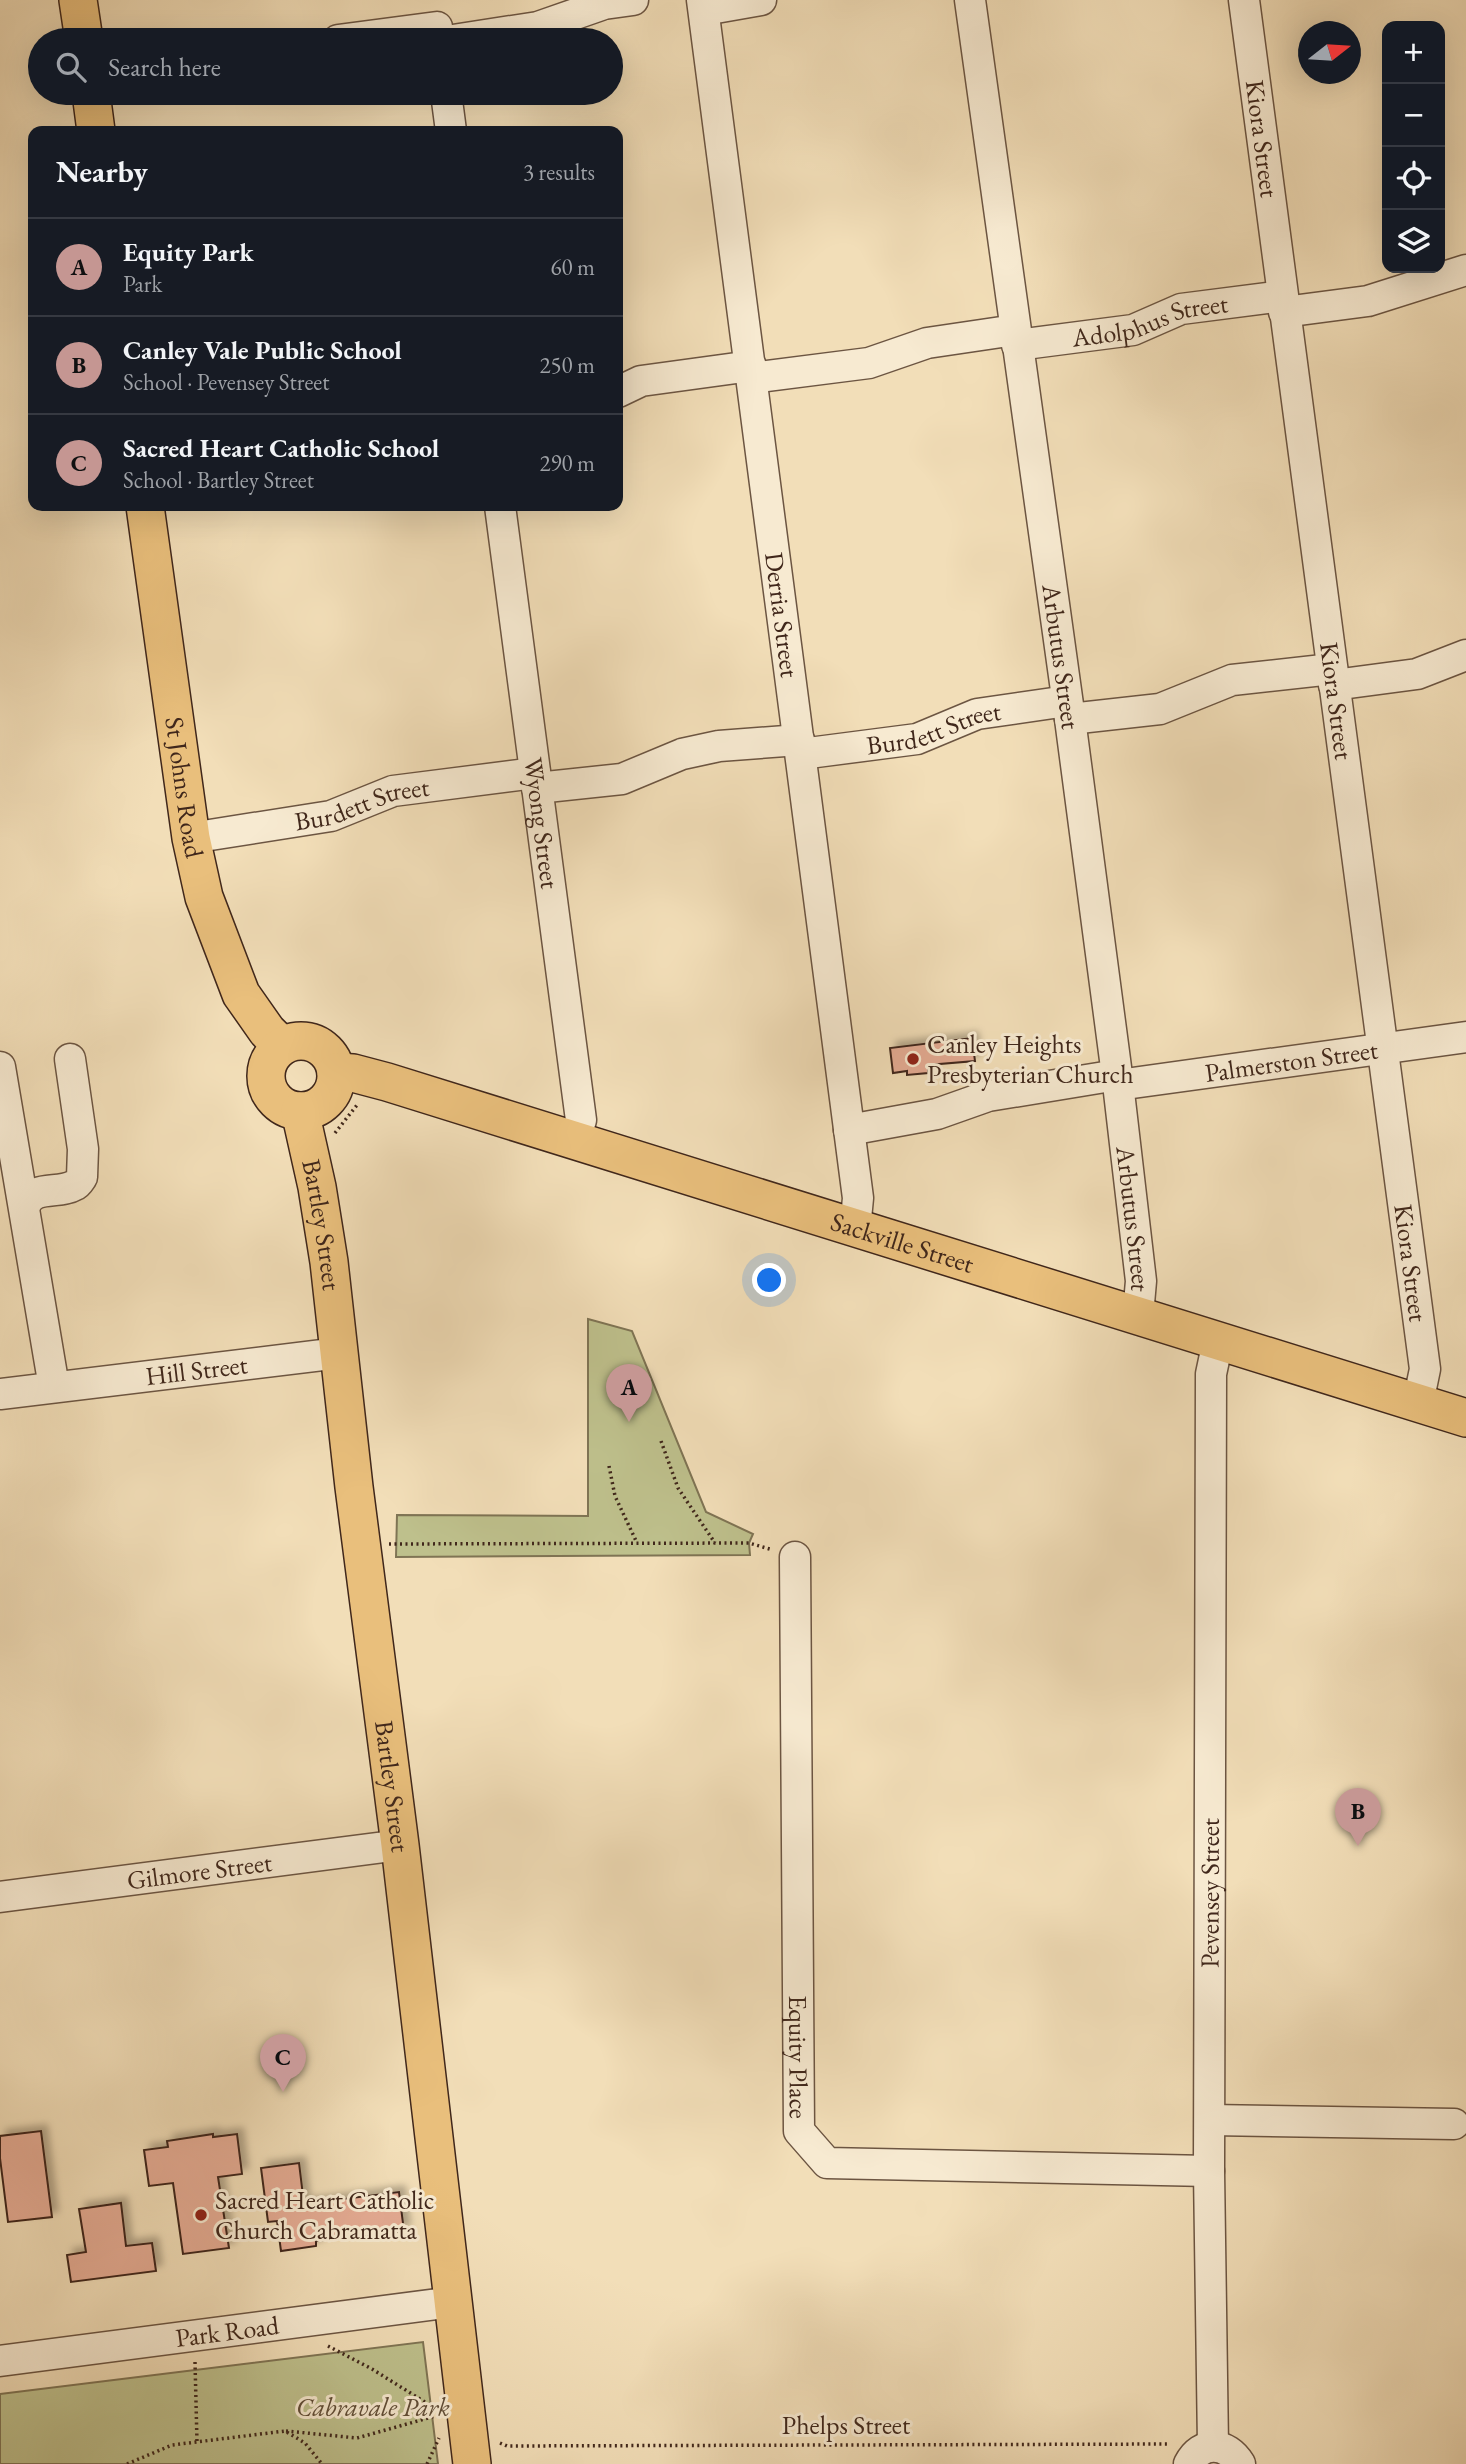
<!DOCTYPE html>
<meta charset="utf-8">
<style>
:root{--surface:#171b24;--page:#242831;--text:#f1f3f6;--muted:#9ea1a6;--line:#363941;--accent:#c59692}
body{margin:0;font-family:"EB Garamond",serif;background:var(--page);color:var(--text)}
.controls{position:absolute;right:21px;top:21px;display:grid;overflow:hidden;border-radius:14px;box-shadow:0 7px 28px #0002}
.controls button{width:63px;height:63px;display:grid;place-items:center;padding:0;border:0;border-bottom:2px solid var(--line);background:var(--surface);color:var(--text);font:35px sans-serif}
.compass{position:absolute;left:1298px;top:21px;width:63px;height:63px;border-radius:50%;background:var(--surface);box-shadow:0 7px 28px #0002;rotate:73deg}
.you{position:absolute;left:770px;top:1281px;width:24px;height:24px;margin:-18px;border:5px solid #fff;border-radius:50%;background:#1a73e8;box-shadow:0 0 0 10px #1a73e833}
.badge{display:grid;place-items:center;width:46px;height:46px;border-radius:50%;background:var(--accent);color:#111;font-size:23px;font-weight:700}
.pin{position:absolute;translate:-50% -58px;filter:drop-shadow(0 2px 4px #0008)}
.pin::after{content:'';position:absolute;top:37px;width:24px;height:21px;background:inherit;clip-path:polygon(0 0,100% 0,50% 100%)}
.list{margin:0;padding:0;list-style:none}
h2{display:flex;justify-content:space-between;align-items:center;height:91px;margin:0;padding:0 28px;font-size:30px}
h2 small{font-size:23px;font-weight:400;color:var(--muted)}
.list li{display:grid;grid-template-columns:46px 1fr auto;gap:21px;align-items:center;box-sizing:border-box;height:98px;padding:0 28px;border-top:2px solid var(--line)}
.list b{display:block;font-size:26px;white-space:nowrap}
.list p{margin:0;font-size:23px;white-space:nowrap;color:var(--muted)}
.list em{font-size:23px;font-style:normal;color:var(--muted)}
.icon{flex:none;width:38px;height:38px;fill:none;stroke:currentColor;stroke-width:2;stroke-linecap:round;stroke-linejoin:round}
.map{position:relative;flex:none;width:1466px;height:2464px;overflow:hidden}
.search{position:absolute;background:var(--surface);box-shadow:0 7px 28px #0002;left:28px;top:28px;width:595px;height:77px;display:flex;align-items:center;gap:18px;box-sizing:border-box;padding:0 24px;border-radius:38px;color:var(--muted);font-size:26px}
.panel{position:absolute;background:var(--surface);box-shadow:0 7px 28px #0002;left:28px;top:126px;width:595px;height:385px;border-radius:14px}
.map>svg:first-child{display:block}
.green{fill:#bec08c;stroke:#7f7454;stroke-width:2}
.building{fill:#e4ab93;stroke:#40271b;stroke-width:2;filter:url(#shadow)}
.lines{fill:none;stroke-linecap:round;stroke-linejoin:round}
.minor-casing{stroke:#6c5542;stroke-width:33}
.major-casing{stroke:#40271b;stroke-width:40}
.path{stroke:#40271b;stroke-width:3.5;stroke-dasharray:2 3.5;stroke-linecap:butt}
.minor{stroke:#f7ead1;stroke-width:30}
.major{stroke:#e9bf7c;stroke-width:37}
.poi-dot{fill:#8f2418;stroke:#f7ead1;stroke-width:2.5}
.labels{text-anchor:middle;stroke-width:6;stroke-linejoin:round;paint-order:stroke}
.street-label{font-size:26px;fill:#40271b;stroke:#f7ead1}
.poi-label{font-size:26px;fill:#40271b;stroke:#f7ead1;text-anchor:start}
.park-label{font-size:26px;font-style:italic;fill:#604d37;stroke:#f7ead1}
</style>
<div class="map">
<svg width="1466" height="2464" viewBox="0 0 1466 2464">
<defs>
<filter id="shadow"><feDropShadow dx="6" dy="-6" stdDeviation="3.5" flood-color="#0004"/></filter>
</defs>
<rect width="100%" height="100%" fill="#f2deb8"/>
<filter id="stains"><feTurbulence type="fractalNoise" baseFrequency=".00286" numOctaves="4"/><feColorMatrix values="0 0 0 0 .2 0 0 0 0 .09 0 0 0 0 .02 0 0 0 .5 -.17"/></filter>
<radialGradient id="worn" r=".72"><stop offset=".6" stop-color="#630" stop-opacity="0"/><stop offset="1" stop-color="#630" stop-opacity=".3"/></radialGradient>
<g class="green">
<path d="M588,1319l44,12 74,181 47,22 -4,9 1,12 -354,2 1,-42 191,1z"/>
<path d="M423,2342l15,122h-438v-70z"/>
</g>
<g class="building">
<path d="M972,1038l3,23 -47,4v8l-21,2v-4l-14,2 -3,-25z"/>
<path d="M41,2131l11,86 -44,5 -8,-64v-22z"/>
<path d="M213,2134v3l24,-3 5,40 -24,3 11,71 -46,6 -10,-71 -24,3 -5,-36 24,-3 -1,-6z"/>
<path d="M299,2163l5,41 95,-12 5,39 -88,10v5l-35,5 -4,-30 -9,1 -7,-54z"/>
<path d="M121,2203l5,43 26,-3 4,28 -85,11 -4,-27 19,-3 -7,-43z"/>
</g>
<g class="lines">
<g class="minor-casing">
<g id="minor">
<path id="s1" d="M702,0l156,1198 -3,31"/>
<path id="s2" d="M970,0l100,719 47,356 24,206 -3,34"/>
<path id="s3" d="M1244,0l181,1369 -7,34"/>
<path d="M704,10l57,-10"/>
<path d="M338,40l99,-13"/>
<path d="M453,40l85,-13 66,-23 29,-4"/>
<path d="M446,93l5,38"/>
<path d="M1284,312l84,-11 98,-31"/>
<path id="s4" d="M1017,345l116,-15 48,-21 101,-13"/>
<path d="M752,378l117,-15 58,-20 88,-13"/>
<path d="M618,392l23,-11 110,-15"/>
<path id="s5" d="M500,506l81,614 -7,21"/>
<path d="M1334,685l83,-11 49,-19"/>
<path d="M1070,719l90,-10 72,-29 100,-11"/>
<path id="s6" d="M801,754l116,-15 60,-25 90,-13"/>
<path d="M537,788l85,-9 60,-25 37,-8 80,-6"/>
<path id="s7" d="M191,838l140,-22 62,-25 142,-18"/>
<path d="M0,1067l54,320"/>
<path id="s8" d="M1118,1085l348,-48"/>
<path d="M849,1130l88,-16 51,-18 129,-21"/>
<path d="M25,1205c9,-21 33,-10 50,-20 3,-1 5,-5 7,-8l1,-28 -13,-90"/>
<path id="s9" d="M0,1394l339,-41"/>
<path id="s10" d="M795,1557l4,574 28,32 382,8"/>
<path id="s11" d="M0,1897l400,-52"/>
<path d="M1210,2120l244,4"/>
<path id="s12" d="M0,2361l453,-59"/>
<path id="s13" d="M1213,2446l-4,-275 2,-797 7,-33"/>
<path d="M1189,2464c12,-24 38,-22 51,0"/>
</g>
</g>
<g class="major-casing">
<g id="major">
<path d="M78,0l6,40"/>
<path d="M91,93l5,38"/>
<path id="s14" d="M145,506l46,332 13,59 37,97 26,37 15,15"/>
<circle cx="301" cy="1076" r="35"/>
<path id="s15" d="M336,1072l17,1 34,9 1079,336"/>
<path id="s16" d="M300,1111l17,76 12,75 25,225 46,358 72,619"/>
</g>
</g>
<g class="path">
<path d="M335,1133l22,-28"/>
<path d="M661,1441l17,47 37,55"/>
<path d="M609,1466l6,30 22,47"/>
<path d="M389,1544l360,-1 24,7"/>
<path d="M328,2346l44,23 64,40"/>
<path d="M195,2362l2,80"/>
<path d="M286,2431l71,7 82,-23"/>
<path d="M500,2443l7,3 663,-2"/>
<path d="M127,2464l45,-19 113,-14 20,12 17,21"/>
<path d="M427,2464l12,-26"/>
</g>
<use href="#minor" class="minor"/>
<use href="#major" class="major"/>
</g>
<g class="poi-dot">
<circle cx="913" cy="1059" r="7"/>
<circle cx="201" cy="2215" r="7"/>
</g>
<g class="labels">
<g class="street-label">
<text dy="9" stroke="none"><textPath href="#s3" startOffset="140">Kiora Street</textPath></text>
<text dy="9" stroke="none"><textPath href="#s4" startOffset="136">Adolphus Street</textPath></text>
<text dy="9" stroke="none"><textPath href="#s1" startOffset="620">Derria Street</textPath></text>
<text dy="9" stroke="none"><textPath href="#s2" startOffset="663">Arbutus Street</textPath></text>
<text dy="9" stroke="none"><textPath href="#s3" startOffset="707">Kiora Street</textPath></text>
<text dy="9" stroke="none"><textPath href="#s6" startOffset="136">Burdett Street</textPath></text>
<text dy="9" stroke="none"><textPath href="#s14" startOffset="284">St Johns Road</textPath></text>
<text dy="9" stroke="none"><textPath href="#s7" startOffset="175">Burdett Street</textPath></text>
<text dy="9" stroke="none"><textPath href="#s5" startOffset="320">Wyong Street</textPath></text>
<text dy="9" stroke="none"><textPath href="#s8" startOffset="175">Palmerston Street</textPath></text>
<text dy="9" stroke="none"><textPath href="#s2" startOffset="1230">Arbutus Street</textPath></text>
<text dy="9" stroke="none"><textPath href="#s16" startOffset="116">Bartley Street</textPath></text>
<text dy="9" stroke="none"><textPath href="#s15" startOffset="592">Sackville Street</textPath></text>
<text dy="9" stroke="none"><textPath href="#s3" startOffset="1274">Kiora Street</textPath></text>
<text dy="9" stroke="none"><textPath href="#s9" startOffset="198">Hill Street</textPath></text>
<text dy="9" stroke="none"><textPath href="#s16" startOffset="682">Bartley Street</textPath></text>
<text dy="9" stroke="none"><textPath href="#s11" startOffset="201">Gilmore Street</textPath></text>
<text dy="9" stroke="none"><textPath href="#s13" startOffset="553">Pevensey Street</textPath></text>
<text dy="9" stroke="none"><textPath href="#s10" startOffset="500">Equity Place</textPath></text>
<text dy="9" stroke="none"><textPath href="#s12" startOffset="229">Park Road</textPath></text>
<text x="846" y="2434">Phelps Street</text>
</g>
<g class="poi-label">
<text x="927" y="1053">Canley Heights<tspan x="927" dy="30">Presbyterian Church</tspan></text>
<text x="215" y="2209">Sacred Heart Catholic<tspan x="215" dy="30">Church Cabramatta</tspan></text>
</g>
<g class="park-label">
<text x="373" y="2416">Cabravale Park</text>
</g>
</g>
<rect width="100%" height="100%" filter="url(#stains)"/>
<rect width="100%" height="100%" fill="url(#worn)"/>
</svg>
<div class="controls">
<button>+</button>
<button>−</button>
<button><svg class="icon" aria-label="locate" viewBox="0 0 24 24"><circle cx="12" cy="12" r="6"/><path d="M12 2v4M12 18v4M2 12h4M18 12h4"/></svg></button>
<button><svg class="icon" aria-label="layers" viewBox="0 0 24 24"><path d="M12 4l9 5-9 5-9-5zM3 14l9 5 9-5"/></svg></button>
</div>
<svg class="compass" viewBox="-18 -18 36 36"><path d="M0-13l5 13h-10z" fill="#e53935"/><path d="M0 13l5-13h-10z" fill="#9ea1a6"/></svg>
<div class="you"></div>
<div class="pin badge" style="left:629px;top:1422px">A</div>
<div class="pin badge" style="left:1358px;top:1846px">B</div>
<div class="pin badge" style="left:283px;top:2092px">C</div>
<div class="search"><svg class="icon" aria-label="search" viewBox="0 0 24 24"><circle cx="10" cy="10" r="6"/><path d="M15 15l6 6"/></svg>Search here</div>
<section class="panel">
<h2>Nearby<small>3 results</small></h2>
<ul class="list">
<li><span class="badge">A</span><div><b>Equity Park</b><p>Park</p></div><em>60 m</em></li>
<li><span class="badge">B</span><div><b>Canley Vale Public School</b><p>School · Pevensey Street</p></div><em>250 m</em></li>
<li><span class="badge">C</span><div><b>Sacred Heart Catholic School</b><p>School · Bartley Street</p></div><em>290 m</em></li>
</ul>
</section>
</div>
